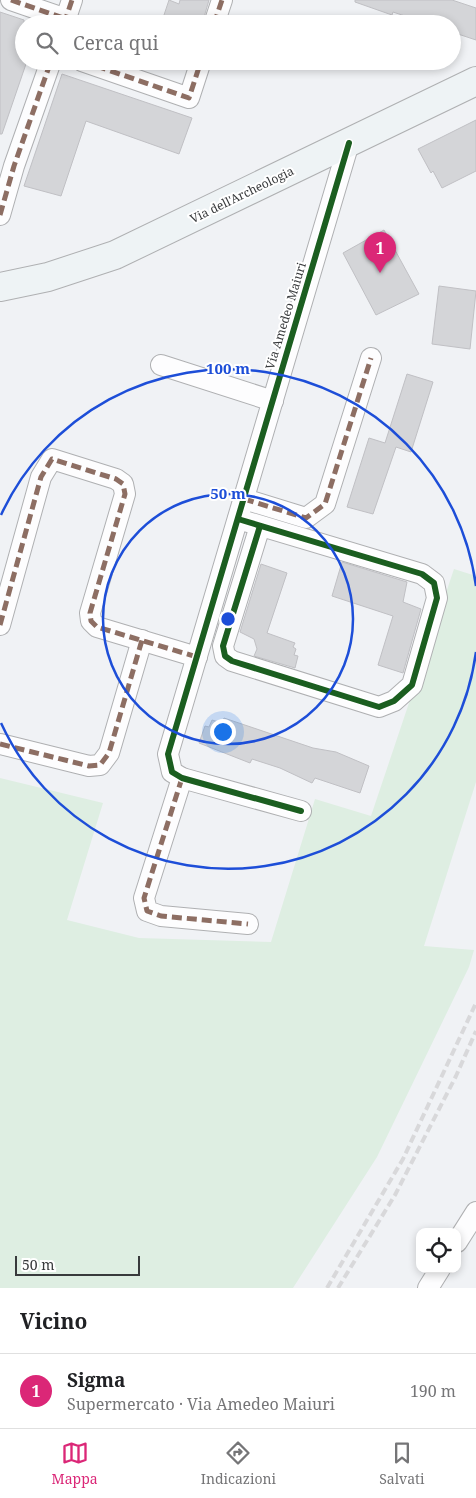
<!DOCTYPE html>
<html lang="it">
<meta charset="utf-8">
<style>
:root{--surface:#fff;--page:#f2f2f2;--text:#202124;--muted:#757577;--line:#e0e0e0;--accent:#db2777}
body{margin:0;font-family:"Noto Serif",serif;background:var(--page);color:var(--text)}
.controls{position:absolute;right:15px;bottom:15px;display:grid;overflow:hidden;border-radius:10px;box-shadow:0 2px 8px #0003}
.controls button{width:45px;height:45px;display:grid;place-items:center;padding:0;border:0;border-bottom:1px solid var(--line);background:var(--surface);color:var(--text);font:25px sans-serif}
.scale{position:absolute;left:15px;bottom:12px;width:125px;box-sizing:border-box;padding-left:5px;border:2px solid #383a3c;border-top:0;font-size:14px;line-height:18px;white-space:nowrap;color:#383a3c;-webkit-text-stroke:4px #fff;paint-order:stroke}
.you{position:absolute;left:222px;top:731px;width:18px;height:18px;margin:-12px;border:4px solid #fff;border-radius:50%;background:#1a73e8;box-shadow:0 0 0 8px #1a73e833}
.badge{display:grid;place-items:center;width:32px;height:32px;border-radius:50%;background:var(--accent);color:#fff;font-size:16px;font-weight:700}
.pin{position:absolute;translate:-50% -41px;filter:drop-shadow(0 1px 2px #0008)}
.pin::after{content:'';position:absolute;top:26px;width:18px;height:15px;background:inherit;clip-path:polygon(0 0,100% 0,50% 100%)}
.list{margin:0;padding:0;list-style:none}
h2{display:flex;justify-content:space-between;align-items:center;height:65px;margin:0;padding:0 20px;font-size:21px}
h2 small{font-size:16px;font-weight:400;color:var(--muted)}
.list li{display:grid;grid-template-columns:32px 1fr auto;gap:15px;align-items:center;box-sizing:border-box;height:75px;padding:0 20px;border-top:1px solid var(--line)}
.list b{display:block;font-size:19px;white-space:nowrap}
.list p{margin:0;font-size:16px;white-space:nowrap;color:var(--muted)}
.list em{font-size:16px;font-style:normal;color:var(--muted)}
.icon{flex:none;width:28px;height:28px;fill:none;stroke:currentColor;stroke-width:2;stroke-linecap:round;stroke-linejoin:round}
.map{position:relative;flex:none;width:476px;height:1288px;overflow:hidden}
.search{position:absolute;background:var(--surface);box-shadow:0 2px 8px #0003;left:15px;right:15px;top:15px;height:55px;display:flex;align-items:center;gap:12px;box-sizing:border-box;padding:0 18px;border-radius:28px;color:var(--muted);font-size:19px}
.sheet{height:140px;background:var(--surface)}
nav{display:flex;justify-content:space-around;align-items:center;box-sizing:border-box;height:70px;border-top:1px solid var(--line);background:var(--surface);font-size:14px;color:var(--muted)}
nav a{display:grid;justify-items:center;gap:2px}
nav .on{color:var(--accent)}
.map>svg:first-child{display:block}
.green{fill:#deeee2}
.building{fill:#d4d5d8;stroke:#c0c0c4}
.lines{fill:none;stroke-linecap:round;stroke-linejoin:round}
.street-casing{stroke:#afb0b2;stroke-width:22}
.secondary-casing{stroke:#afb0b2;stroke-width:30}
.street{stroke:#fdfdfe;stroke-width:20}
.secondary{stroke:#eef3f5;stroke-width:28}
.rail{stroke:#d8d8da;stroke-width:4;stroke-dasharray:8 4;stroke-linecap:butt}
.quiet{stroke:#8d6e63;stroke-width:5;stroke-dasharray:10 5;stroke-linecap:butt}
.cycleway-casing{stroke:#fff;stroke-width:9}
.cycleway{stroke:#1b5e20;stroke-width:6}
.ring{fill:none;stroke:#1d4ed8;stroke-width:2.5}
.labels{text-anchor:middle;stroke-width:4;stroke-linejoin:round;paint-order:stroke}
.street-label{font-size:12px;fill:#383a3c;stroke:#fff}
.centre{fill:#1d4ed8;stroke:#fff;stroke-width:2.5}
.ring-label{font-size:15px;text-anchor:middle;font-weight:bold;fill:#1d4ed8;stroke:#fff;stroke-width:4;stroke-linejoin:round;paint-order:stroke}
</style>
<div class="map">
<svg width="476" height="1288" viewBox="0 0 476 1288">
<rect width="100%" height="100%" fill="#f0f2f5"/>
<path class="green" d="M454,569l22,7v206l-52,164 50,4 -5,17 -92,190 -84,131h-293v-510l103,25 -36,117 72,18 132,4 44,-143 56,17z"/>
<g class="building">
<path d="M169,0l10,4 1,-4h29l-7,24h-41z"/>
<path d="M355,0h97l24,8v32l-24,-8v-8h-23l-36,-12 -1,3 -37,-13z"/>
<path d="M0,12l24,8v41h3l-25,73h-2z"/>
<path d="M62,74l130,44 -13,36 -93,-33 -25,75 -37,-10z"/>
<path d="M476,120v51l-34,17 -9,-17 -2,2 -13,-24z"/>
<path d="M384,230l35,64 -43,21 -33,-62z"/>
<path d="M439,286l37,5 -6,58 -38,-5z"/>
<path d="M407,374l26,8 -22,70 -15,-5 -23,67 -26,-7 22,-69 16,5z"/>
<path d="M342,562l65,20 -4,20 18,7 -18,64 -25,-8 15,-49 -61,-20z"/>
<path d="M261,564l26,9 -20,60 28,10 -2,4 3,2 -2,6 4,1 -3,12 -41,-12 3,-7 -3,-10 -14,-7z"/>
<path d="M224,718l89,30 23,4 33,14 -9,27 -45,-15 -3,5 -32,-15 -28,-9 -2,4 -51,-20 6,-17 4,1 3,-7 10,3z"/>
</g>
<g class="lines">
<g class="street-casing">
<g id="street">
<path d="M11,0l55,19"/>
<path d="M64,24l8,-24"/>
<path d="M214,24l8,-24"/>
<path d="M82,61l107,37 12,-37"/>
<path d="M0,215l14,-49 37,-105"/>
<path d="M161,365l112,36"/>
<path d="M244,499l62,19 19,-14 46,-146"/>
<path d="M238,519l184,55 12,9 3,15 -25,87 -18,16 -15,6 -147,-46 -7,-5 -2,-10 37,-120"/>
<path d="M0,625l41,-148 11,-18 64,20 7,5 2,10 -35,119 1,8 6,6 100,30"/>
<path d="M0,744l89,22 11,-1 9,-12 33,-113"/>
<path d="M182,778l-38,120 3,13 14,5 87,8"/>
<path d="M301,811l-119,-33 -10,-6 -4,-18 181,-611"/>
<path d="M457,1242l19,-30"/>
<path d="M428,1288l12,-19"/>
</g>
</g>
<g class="secondary-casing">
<path id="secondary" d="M0,287l48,-10 67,-22 361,-174"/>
</g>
<use href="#street" class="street"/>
<use href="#secondary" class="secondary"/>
<g class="rail">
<path d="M327,1288l76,-129 73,-156"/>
<path d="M338,1288l57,-93 61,-119 20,-45"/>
</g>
<g class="quiet">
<path d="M11,0l55,19"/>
<path d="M64,24l8,-24"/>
<path d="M214,24l8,-24"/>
<path d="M82,61l107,37 12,-37"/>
<path d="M0,215l14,-49 37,-105"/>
<path d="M244,499l62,19 19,-14 46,-146"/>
<path d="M0,625l41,-148 11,-18 64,20 7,5 2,10 -35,119 1,8 6,6 100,30"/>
<path d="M0,744l89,22 11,-1 9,-12 33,-113"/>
<path d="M182,778l-38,120 3,13 14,5 87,8"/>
</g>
<g class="cycleway-casing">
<g id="cycleway">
<path d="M238,519l184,55 12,9 3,15 -25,87 -18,16 -15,6 -147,-46 -7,-5 -2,-10 37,-120"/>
<path d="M301,811l-119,-33 -10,-6 -4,-18 181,-611"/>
</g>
</g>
<use href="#cycleway" class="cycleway"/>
</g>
<g class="ring">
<circle cx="228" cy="619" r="125"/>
<path d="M476 652A250 250 0 0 1 1 723M1 515A250 250 0 0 1 476 586"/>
</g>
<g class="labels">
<g class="street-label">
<text transform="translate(242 195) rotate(-26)" y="4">Via dell'Archeologia</text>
<text transform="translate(286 316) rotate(-73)" y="4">Via Amedeo Maiuri</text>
</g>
</g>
<circle cx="228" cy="619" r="8" class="centre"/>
<g class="ring-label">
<text x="228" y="374">100 m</text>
<text x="228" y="499">50 m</text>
</g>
</svg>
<div class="controls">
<button><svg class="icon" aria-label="locate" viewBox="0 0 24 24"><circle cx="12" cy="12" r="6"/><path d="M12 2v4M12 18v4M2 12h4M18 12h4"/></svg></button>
</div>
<div class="scale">50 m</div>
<div class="you"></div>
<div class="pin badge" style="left:380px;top:273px">1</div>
<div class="search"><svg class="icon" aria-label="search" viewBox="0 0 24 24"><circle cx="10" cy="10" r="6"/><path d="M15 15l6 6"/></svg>Cerca qui</div>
</div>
<section class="sheet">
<h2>Vicino<small></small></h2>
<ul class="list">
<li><span class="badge">1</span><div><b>Sigma</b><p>Supermercato · Via Amedeo Maiuri</p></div><em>190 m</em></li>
</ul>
</section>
<nav>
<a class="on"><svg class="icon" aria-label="map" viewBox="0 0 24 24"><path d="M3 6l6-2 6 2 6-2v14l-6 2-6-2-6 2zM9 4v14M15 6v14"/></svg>Mappa</a>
<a><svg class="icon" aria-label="directions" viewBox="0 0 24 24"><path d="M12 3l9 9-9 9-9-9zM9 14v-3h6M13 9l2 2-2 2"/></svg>Indicazioni</a>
<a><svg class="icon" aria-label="saved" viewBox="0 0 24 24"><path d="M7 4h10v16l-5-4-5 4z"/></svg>Salvati</a>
</nav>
